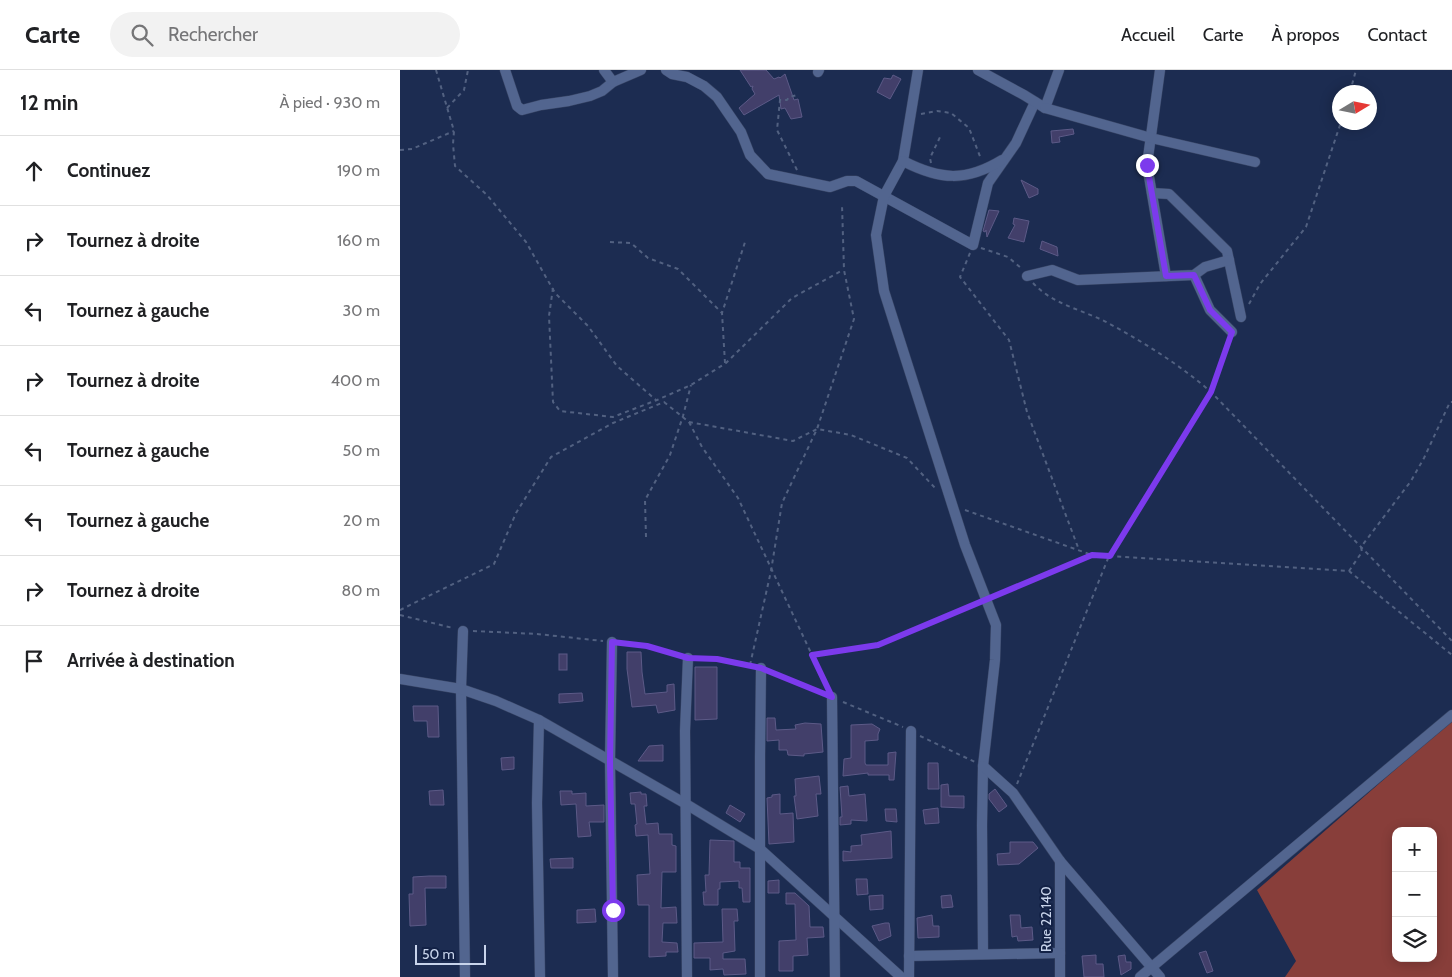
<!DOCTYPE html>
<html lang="fr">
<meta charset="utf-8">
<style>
:root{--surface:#fff;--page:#f2f2f2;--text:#202124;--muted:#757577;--line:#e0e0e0}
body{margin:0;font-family:Cabin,sans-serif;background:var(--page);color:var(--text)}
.controls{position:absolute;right:15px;bottom:15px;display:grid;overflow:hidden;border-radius:10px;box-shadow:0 2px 12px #0003}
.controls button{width:45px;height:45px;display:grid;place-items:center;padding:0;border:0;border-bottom:1px solid var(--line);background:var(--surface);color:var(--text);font:25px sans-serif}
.compass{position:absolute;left:932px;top:15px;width:45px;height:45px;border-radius:50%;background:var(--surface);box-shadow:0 2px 12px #0003;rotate:80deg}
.scale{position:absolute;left:15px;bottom:12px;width:71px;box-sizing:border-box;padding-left:5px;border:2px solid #c8d4eb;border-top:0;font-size:14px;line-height:18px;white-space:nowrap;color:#c8d4eb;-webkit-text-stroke:4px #132246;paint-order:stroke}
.stop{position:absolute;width:15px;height:15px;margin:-11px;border:4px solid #7c3aed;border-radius:50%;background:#fff}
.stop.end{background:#7c3aed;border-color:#fff;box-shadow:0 1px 5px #0008}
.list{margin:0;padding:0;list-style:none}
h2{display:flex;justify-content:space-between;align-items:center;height:65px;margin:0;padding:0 20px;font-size:21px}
h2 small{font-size:16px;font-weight:400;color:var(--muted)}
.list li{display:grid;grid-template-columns:32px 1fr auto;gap:15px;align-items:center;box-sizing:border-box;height:70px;padding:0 20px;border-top:1px solid var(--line)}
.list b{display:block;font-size:19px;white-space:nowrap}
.list em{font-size:16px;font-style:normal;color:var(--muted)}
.icon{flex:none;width:28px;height:28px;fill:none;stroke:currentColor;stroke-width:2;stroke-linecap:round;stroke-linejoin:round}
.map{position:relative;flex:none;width:1052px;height:907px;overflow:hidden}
header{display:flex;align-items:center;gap:30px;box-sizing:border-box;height:70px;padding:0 25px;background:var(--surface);border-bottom:1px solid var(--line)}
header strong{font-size:24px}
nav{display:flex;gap:28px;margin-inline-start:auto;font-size:18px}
.search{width:350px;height:45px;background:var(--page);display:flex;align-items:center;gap:12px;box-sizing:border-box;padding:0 18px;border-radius:28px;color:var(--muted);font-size:19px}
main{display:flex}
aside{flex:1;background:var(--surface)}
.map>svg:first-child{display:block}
.green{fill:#883e3a;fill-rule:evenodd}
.building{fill:#423f6a;stroke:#5c5a87}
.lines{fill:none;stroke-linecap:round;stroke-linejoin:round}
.minor-casing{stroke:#384565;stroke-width:11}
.path{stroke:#526181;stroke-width:2;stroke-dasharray:4 4;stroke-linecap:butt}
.minor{stroke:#52658f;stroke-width:10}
.route{stroke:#7c3aed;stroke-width:6}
.labels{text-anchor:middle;stroke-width:4;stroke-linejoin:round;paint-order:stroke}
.street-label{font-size:14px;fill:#c8d4eb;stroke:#132246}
</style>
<header>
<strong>Carte</strong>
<div class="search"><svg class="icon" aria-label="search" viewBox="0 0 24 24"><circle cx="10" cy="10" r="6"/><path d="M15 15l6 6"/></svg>Rechercher</div>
<nav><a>Accueil</a><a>Carte</a><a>À propos</a><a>Contact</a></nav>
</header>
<main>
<aside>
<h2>12 min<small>À pied · 930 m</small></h2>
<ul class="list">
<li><svg class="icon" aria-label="ahead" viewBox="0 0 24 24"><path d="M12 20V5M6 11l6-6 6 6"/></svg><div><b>Continuez</b></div><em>190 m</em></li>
<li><svg class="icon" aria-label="right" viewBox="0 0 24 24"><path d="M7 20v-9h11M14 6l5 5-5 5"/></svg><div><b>Tournez à droite</b></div><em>160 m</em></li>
<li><svg class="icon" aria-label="left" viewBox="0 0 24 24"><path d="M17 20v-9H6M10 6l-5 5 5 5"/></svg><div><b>Tournez à gauche</b></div><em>30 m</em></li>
<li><svg class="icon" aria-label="right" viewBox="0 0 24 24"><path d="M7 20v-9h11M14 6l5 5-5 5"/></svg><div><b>Tournez à droite</b></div><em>400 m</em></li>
<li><svg class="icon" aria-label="left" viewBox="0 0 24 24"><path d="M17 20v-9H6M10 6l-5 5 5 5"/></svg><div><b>Tournez à gauche</b></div><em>50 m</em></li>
<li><svg class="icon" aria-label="left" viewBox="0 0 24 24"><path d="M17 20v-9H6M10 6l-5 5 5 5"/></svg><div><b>Tournez à gauche</b></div><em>20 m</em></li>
<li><svg class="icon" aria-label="right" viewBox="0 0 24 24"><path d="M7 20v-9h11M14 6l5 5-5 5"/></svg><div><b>Tournez à droite</b></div><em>80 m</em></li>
<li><svg class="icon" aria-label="arrive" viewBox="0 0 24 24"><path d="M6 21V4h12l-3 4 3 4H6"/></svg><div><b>Arrivée à destination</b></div></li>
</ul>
</aside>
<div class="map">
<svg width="1052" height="907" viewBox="0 0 1052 907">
<rect width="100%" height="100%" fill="#1c2c51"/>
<path class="green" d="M1052,650v257h-167l11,-16 -39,-71zM996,761h37v127h-37z"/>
<g class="building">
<path d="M340,0h26l8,9 5,-2 1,1 5,-4 9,26 4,-1 4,18 -11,2 -6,-11 -4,1 -2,-14 -35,20 -5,-7 16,-14 -3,-5 1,-3 -2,1z"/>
<path d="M493,5l8,4 -11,20 -13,-7 7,-14 7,1z"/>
<path d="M673,59l1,5 -15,3 1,5 -8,1 -1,-12z"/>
<path d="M621,110l17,9v5l-9,4z"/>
<path d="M589,140l10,1 -12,26 -1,-7 -1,2 -2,-1z"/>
<path d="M614,148l15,3 -5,21 -16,-4 7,-13 -2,-1z"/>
<path d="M642,171l15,6 1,9 -18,-7z"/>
<path d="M227,582h14l1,20 3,22 22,-2v-7l7,-1 1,26 -17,3 -2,-8 -24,2 -5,-38z"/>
<rect x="159" y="584" width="8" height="16"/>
<path d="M295,597h22v52l-22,1z"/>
<path d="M182,623l1,8 -24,2v-9z"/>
<path d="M13,636h25l1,31h-11l-1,-16h-13z"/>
<path d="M367,648h8l1,12 20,-1 -1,-4 10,-2 16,1 2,28 -19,2v2l-16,-1 -1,-5h-8v-10l-12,1z"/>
<path d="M472,654l8,5 -2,5v6l-13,1v22l1,2h22v-12l8,-1 -2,28h-5v-5h-21v-2l-25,3 1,-17 7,-1v-33z"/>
<path d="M263,675v16h-25l11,-15z"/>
<path d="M114,687v12l-12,1 -1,-12z"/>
<path d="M528,693h10l1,26h-11z"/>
<path d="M419,706l2,18h-5l2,22 -21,3 -3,-23h2l-1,-17z"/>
<path d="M548,714l1,12h15v12l-23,-1v-22z"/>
<path d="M448,716l1,10 16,-2 2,27 -16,-1v4l-11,1v-8h2l-2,-30z"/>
<path d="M595,719l12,17 -8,6 -10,-13v-5z"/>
<path d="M43,720l1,15h-14l-1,-14z"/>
<path d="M160,721h12v3l14,-1v13l18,-1v17h-15l2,14 -13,1 -2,-33 -15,1z"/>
<path d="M241,722v2h5l1,12h-3l2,18 12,-1 1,11h13v11l4,1v26h-14l-1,36 15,-1 1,16h-14l-1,19 15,1 1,9h-12v4l-17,1v-52h-11l-1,-30 13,-1 -2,-39 -12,1 -1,-11 2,-1 -2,-20h-4l-1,-11z"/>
<path d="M380,724v20l13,-1 1,29 -25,2 -2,-46 5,-1v-2z"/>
<path d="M330,735l15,9 -5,8 -14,-9z"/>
<path d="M538,738l1,15 -14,1 -2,-14z"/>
<path d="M485,739h11l1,13 -11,-1z"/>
<path d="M491,761l1,27 -49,3v-10l8,1v-6l11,-1 -1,-10z"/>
<path d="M310,770l24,1v21h6v6h10v34h-7l-1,-14h-3v-7l-19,1v7h-2v16h-14l-1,-13h3l-1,-17h4z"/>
<path d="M610,772h23l5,6 -19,16 -21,1 -1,-11 13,-1z"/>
<path d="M173,788v10h-22l-1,-9z"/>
<path d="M29,806h17v12h-21l1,37 -16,1 -1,-32h4v-17z"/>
<path d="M456,809h11l1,15 -11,1z"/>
<path d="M379,810v13h-11v-12z"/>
<path d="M386,823h9l14,13 1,21h13l1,10 -17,1 1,17 -15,1v15h-14v-30l17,-1 -1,-36h-9z"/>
<path d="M483,825v14l-13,1 -1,-14z"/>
<path d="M551,825l2,12 -11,1 -1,-12z"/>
<path d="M195,839l1,13 -19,1v-13z"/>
<path d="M322,839h15l1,12h-4l1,30 -12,2v6h22l1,15 -22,1 -1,-6 -13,1v-12h-16v-15l29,-1z"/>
<path d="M532,845l1,11h6v11l-21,1 -1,-20z"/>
<path d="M610,845h10l1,13 11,-1 1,13 -15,1 -1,-5 -5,1z"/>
<path d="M485,853h4l2,13 -12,5 -7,-15z"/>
<path d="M806,881l7,20 -6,2 -8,-20z"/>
<path d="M696,885v9h7l1,13h-20l-2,-21z"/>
<path d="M725,885l1,7h5v7l-10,6 -3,-19z"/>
</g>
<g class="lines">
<g class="minor-casing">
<g id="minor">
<path d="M105,0l12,36 5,4 19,-5 28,-4 21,-5 12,-5 11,-9 28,-12"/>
<path d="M204,0l9,12"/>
<path d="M266,0l6,4 15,3 17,9 13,11 24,35 9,23 18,19 62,13 17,-6h9l117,64 15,-62 28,-40 19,-41"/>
<path d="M518,0l-15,91 -19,35 -8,39 8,56 81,254 31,80 -1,35 -12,106 -1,59 1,129"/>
<path d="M578,0l46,25 21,13 14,-38"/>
<path d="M760,0l-13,95 19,111"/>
<path d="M418,2l1,-2"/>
<path d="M645,38l106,30 104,24"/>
<path d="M503,91c37,19 63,21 99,-1"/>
<path d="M752,123l17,1 58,57 14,66"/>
<path d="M794,205l16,35 22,22"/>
<path d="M627,206l25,-6 26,10 116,-5 11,-8 24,-7"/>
<path d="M63,561l-2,58 4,288"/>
<path d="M212,572l-2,119 3,216"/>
<path d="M0,609l61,10 35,12 43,19 147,84 74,45 141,128"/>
<path d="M432,627l3,280"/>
<path d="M139,650l-2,83 3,174"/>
<path d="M583,696l30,27 47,68 100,116"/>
<path d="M660,791v116"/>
<path d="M509,886l151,-3"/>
<path d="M287,907l-2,-246 3,-73"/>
<path d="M360,907v-221l1,-88"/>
<path d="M509,907l2,-246"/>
<path d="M740,907l312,-262"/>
</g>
</g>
<g class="path">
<path d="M36,0l18,61 -1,13 2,22 32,29 39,47 29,51 33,33 29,40 39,34"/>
<path d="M950,22l6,-22"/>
<path d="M47,38l17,-18 4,-20"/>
<path d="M521,44l16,-3 14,2 18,15 12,31"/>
<path d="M0,80l12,-1 42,-18"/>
<path d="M531,93l-1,-5 11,-23"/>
<path d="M397,100l-20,-40 3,-30h7l2,-3 8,-2"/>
<path d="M210,172l21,1 17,15 30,11 44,44"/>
<path d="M581,178l27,9 13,11"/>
<path d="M570,183l-10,24 49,63 18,72 52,138"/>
<path d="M633,213c20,22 51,27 75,40 37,20 72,42 103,69l241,249"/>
<path d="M153,218l-4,28 4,86 7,9 53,6 44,-17 34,-15 35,-22 66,-65 51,-28"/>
<path d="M849,234l11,-20 46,-57 35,-105"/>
<path d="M325,293l-3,-50 24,-74"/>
<path d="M289,352l13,25 36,51 90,191"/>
<path d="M565,440l127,45 257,16 103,84"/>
<path d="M246,467l-1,-37 25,-45 13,-39 8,-31"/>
<path d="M949,501l13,-19 -1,-5 50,-66 13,-23 26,-56h2"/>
<path d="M594,526l97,-40"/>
<path d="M0,540l94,-46 22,-51 35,-56 62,-34 51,-21 25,20 104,19 24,-12 34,6 56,23 29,31"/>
<path d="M0,545l53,13"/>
<path d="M73,561l64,3 66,7"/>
<path d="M222,573l25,3 31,10"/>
<path d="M412,585l66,-10 100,-42"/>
<path d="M298,589h19l35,6"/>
<path d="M350,595l21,-94 11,-68 35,-74 37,-110 -10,-49 -2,-65"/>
<path d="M371,602l53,22"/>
<path d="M443,632l60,25"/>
<path d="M520,666l55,26"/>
<path d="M617,714l92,-228 102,-164 18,-50"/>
</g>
<use href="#minor" class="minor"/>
</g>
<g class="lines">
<path class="route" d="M213,840l-3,-149 2,-119 35,4 41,12 29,1 44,9 71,29 -20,-42 66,-10 214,-90 18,1 101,-164 21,-60 -22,-22 -16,-35 -28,1 -19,-111"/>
</g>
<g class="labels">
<g class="street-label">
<text transform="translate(646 849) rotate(-90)" y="5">Rue 22.140</text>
</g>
</g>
</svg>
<div class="controls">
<button>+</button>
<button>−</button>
<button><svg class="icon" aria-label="layers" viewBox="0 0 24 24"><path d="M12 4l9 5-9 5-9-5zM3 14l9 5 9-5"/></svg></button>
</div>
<svg class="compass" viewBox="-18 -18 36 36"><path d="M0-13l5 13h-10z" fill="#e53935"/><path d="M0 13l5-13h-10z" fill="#757577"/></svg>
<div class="scale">50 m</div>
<div class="stop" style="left:213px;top:840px"></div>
<div class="stop end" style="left:747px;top:95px"></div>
</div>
</main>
